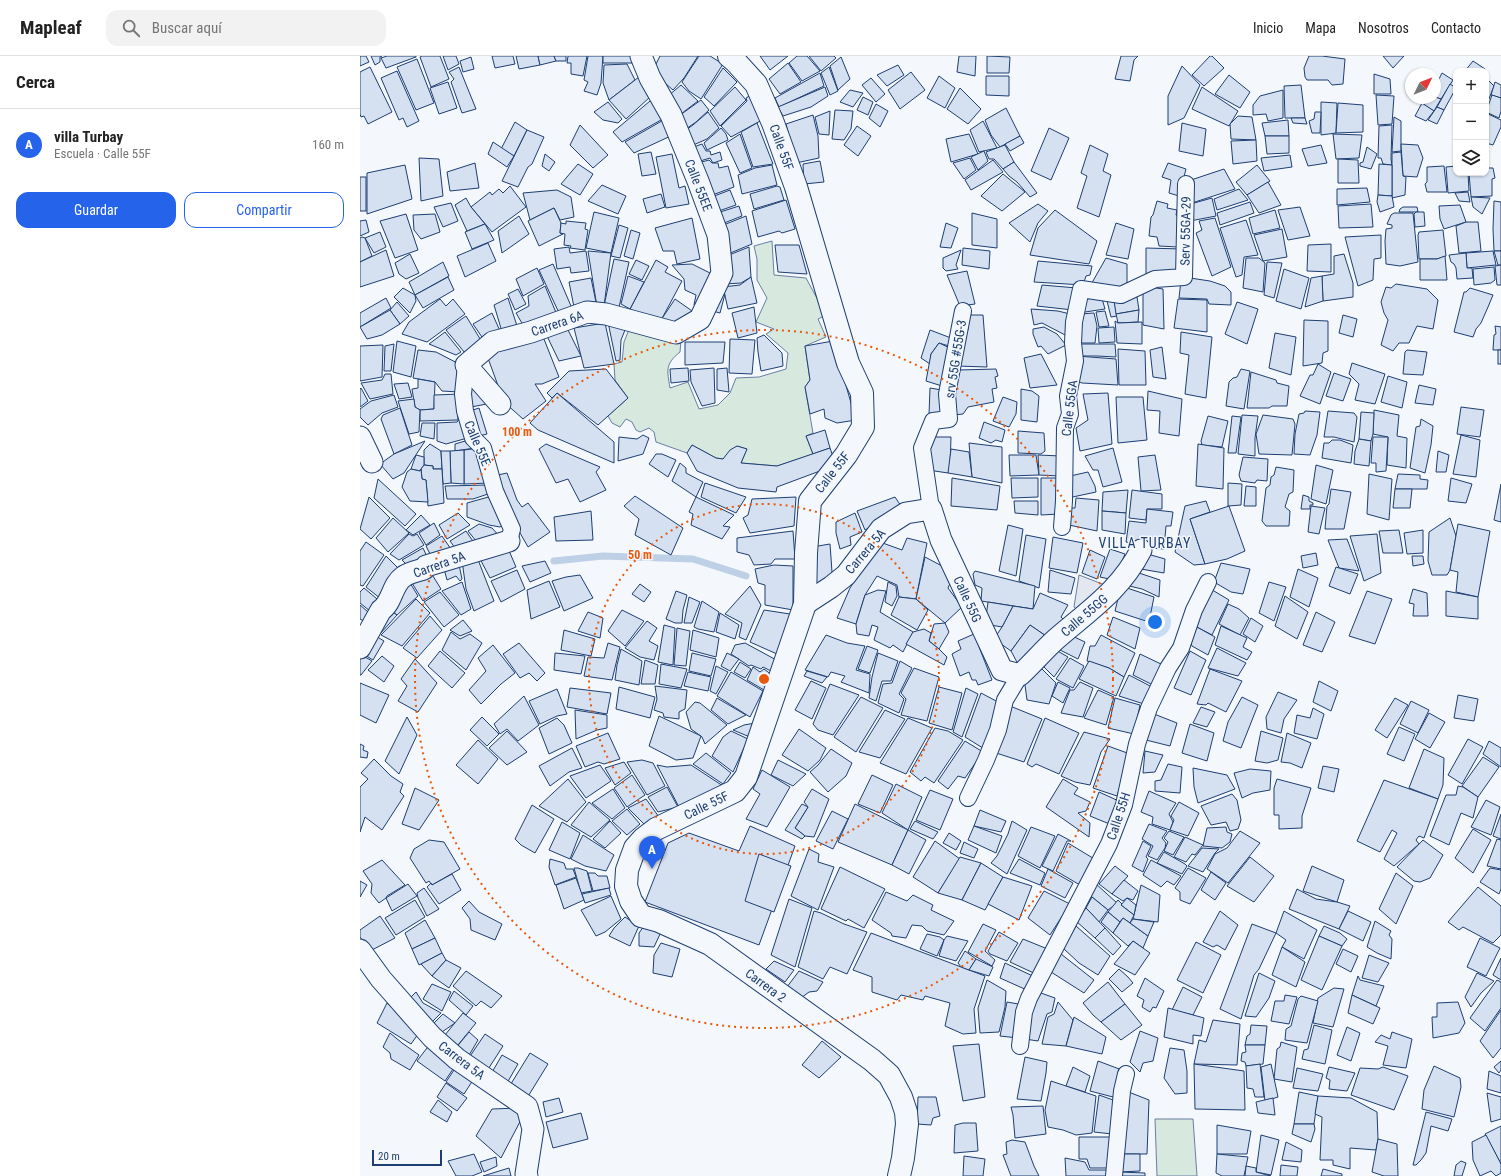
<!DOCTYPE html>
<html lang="es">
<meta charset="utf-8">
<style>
:root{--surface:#fff;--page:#f2f2f2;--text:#222;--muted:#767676;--line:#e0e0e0;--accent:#2563eb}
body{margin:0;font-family:"Roboto Condensed",sans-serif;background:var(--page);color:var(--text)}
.controls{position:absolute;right:12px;top:12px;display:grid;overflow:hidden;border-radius:8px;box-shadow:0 1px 3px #0004}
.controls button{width:36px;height:36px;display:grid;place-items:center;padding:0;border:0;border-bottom:1px solid var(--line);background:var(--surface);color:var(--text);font:20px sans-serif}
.compass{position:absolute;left:1045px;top:12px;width:36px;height:36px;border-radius:50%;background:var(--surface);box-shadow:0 1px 3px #0004;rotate:47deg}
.scale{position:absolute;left:12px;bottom:10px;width:70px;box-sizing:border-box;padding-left:4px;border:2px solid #1d3f73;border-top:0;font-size:11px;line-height:14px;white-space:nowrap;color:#1d3f73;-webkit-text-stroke:3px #f4f7fb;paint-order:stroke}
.you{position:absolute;left:795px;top:566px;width:14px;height:14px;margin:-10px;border:3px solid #fff;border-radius:50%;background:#1a73e8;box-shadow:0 0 0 6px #1a73e833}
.badge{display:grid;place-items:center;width:26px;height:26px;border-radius:50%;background:var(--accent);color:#fff;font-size:13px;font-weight:700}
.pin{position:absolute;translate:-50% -33px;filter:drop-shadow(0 1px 2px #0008)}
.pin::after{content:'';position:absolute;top:21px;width:14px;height:12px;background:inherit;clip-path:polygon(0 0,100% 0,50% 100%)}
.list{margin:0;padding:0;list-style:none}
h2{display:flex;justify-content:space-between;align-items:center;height:52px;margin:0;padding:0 16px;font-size:17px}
h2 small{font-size:13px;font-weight:400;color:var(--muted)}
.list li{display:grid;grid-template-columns:26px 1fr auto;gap:12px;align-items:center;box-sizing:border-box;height:72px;padding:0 16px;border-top:1px solid var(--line)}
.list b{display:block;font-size:15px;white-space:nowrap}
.list p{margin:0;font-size:13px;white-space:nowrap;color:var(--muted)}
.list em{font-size:13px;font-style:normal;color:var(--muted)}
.actions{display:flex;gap:8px;padding:12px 16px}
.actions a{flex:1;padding:9px 0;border:1px solid var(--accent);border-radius:12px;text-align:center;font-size:14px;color:var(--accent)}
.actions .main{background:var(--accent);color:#fff}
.icon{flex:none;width:22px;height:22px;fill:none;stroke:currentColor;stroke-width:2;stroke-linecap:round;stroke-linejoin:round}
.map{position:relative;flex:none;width:1141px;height:1120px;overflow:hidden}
header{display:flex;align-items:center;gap:24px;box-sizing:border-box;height:56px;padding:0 20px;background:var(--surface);border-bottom:1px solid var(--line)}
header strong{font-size:19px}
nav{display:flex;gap:22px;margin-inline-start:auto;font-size:14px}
.search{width:280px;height:36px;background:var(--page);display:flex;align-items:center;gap:10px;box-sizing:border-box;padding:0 14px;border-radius:12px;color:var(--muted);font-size:15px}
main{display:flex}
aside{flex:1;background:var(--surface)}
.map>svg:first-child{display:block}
.green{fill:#d7e8df;stroke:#687fa3}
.parking{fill:#e3e8f0;stroke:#687fa3}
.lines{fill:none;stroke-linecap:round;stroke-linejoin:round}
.stream{stroke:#bed0e5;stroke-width:7}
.building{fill:#d5e0f0;stroke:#1d3f73}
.pedestrian-casing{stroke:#1d3f73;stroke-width:18}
.minor-casing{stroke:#1d3f73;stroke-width:23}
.tertiary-casing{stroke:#1d3f73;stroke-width:24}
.pedestrian{stroke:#f4f7fb;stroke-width:16}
.minor{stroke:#f4f7fb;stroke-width:21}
.tertiary{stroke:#f4f7fb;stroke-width:22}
.ring{fill:none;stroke:#e8590c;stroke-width:2;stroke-dasharray:2 4}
.labels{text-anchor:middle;stroke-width:3;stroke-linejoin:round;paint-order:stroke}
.street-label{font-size:13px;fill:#1d3f73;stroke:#f4f7fb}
.neighbourhood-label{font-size:14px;letter-spacing:1px;fill:#1d3f73;stroke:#f4f7fb}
.centre{fill:#e8590c;stroke:#f4f7fb;stroke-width:2}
.ring-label{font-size:12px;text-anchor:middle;font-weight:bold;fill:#e8590c;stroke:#f4f7fb;stroke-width:3;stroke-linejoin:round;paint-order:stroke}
</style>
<header>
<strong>Mapleaf</strong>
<div class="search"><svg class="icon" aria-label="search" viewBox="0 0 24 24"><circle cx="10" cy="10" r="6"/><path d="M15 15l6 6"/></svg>Buscar aquí</div>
<nav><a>Inicio</a><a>Mapa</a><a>Nosotros</a><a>Contacto</a></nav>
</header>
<main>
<aside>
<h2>Cerca<small></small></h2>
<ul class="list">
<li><span class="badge">A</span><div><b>villa Turbay</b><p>Escuela · Calle 55F</p></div><em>160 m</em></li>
</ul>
<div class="actions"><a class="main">Guardar</a><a>Compartir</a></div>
</aside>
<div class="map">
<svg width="1141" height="1120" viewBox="0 0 1141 1120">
<rect width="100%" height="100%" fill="#f4f7fb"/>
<g class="green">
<path d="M412,185l2,34 32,3 20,37 -8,4 8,18 -21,9 5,34 -5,7 8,46 -7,3 7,18 -36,12 -36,-3 6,-14 -10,-3 -14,13 -7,-1 -24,-13 -5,8 -31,-11 -2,-10 -5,-4 -9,4 -4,-2 -4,-8 -6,-3 -6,8 -8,-4 -4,-7 20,-18 -13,-18 -1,-16 8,-2 2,-20 6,-15 51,13 -1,12c-15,12 -13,18 -10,36l18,-6 11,27 19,-4 12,-12 6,-15 23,-1 27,-8 2,-16 -22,-19 8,-5 -18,-7 11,-24 -10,-18v-21l-3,-13z"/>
<path d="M795,1063h38l4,57h-40z"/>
</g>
<path class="parking" d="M719,519l26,10 -25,27 -6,-5z"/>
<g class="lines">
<path class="stream" d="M194,505l49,-5 90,3 53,17"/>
</g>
<g class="building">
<path d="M0,0h6l3,6 -9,4z"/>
<path d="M11,0h11l-2,1v5l-5,3z"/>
<path d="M27,0h29v1l-30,11 -5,-10z"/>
<path d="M62,0h18l9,23 -18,8 -11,-30z"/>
<path d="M83,0h13l3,8 -11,6z"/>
<path d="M132,0h21l2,8 -20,4z"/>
<path d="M156,0h22l2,9 -21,4z"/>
<path d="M178,0h16l2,5 -16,4z"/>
<path d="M194,0h12v5h-10z"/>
<path d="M208,0h19l-4,20 -12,-2v-11h-4z"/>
<path d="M228,0h15l-2,27 -4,12 -13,-4 4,-9 -4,-2z"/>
<path d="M243,0h30l1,7h-31z"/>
<path d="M300,0h38l-14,22 -11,12 -15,-13 -5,-7z"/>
<path d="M339,0h11l13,8 -22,35 -12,-8 -7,-9z"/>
<path d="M400,0h28l-18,14z"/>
<path d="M437,0h10l13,15 -18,10 -13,-18z"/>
<path d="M449,0h25l2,2 -15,13z"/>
<path d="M599,0h17l-1,20 -18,-4z"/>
<path d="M627,0l23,1 -1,16h-22z"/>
<path d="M761,0h17l-4,4 -4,21 -15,-2z"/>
<path d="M850,0h2l12,12 -20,18 -12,-11z"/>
<path d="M949,0h13l23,3 -2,25 -11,1 -4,-5h-21l-2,-3 -1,-9z"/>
<path d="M1023,0h21l-11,12z"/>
<path d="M111,1l3,12 -11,3 -3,-11z"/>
<path d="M481,1l9,22 -12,11 -8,-24z"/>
<path d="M57,3l17,44 -18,7 -19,-43z"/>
<path d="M1113,5l12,8 -1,2h-19z"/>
<path d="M428,7l13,19 -21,12 -11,-15z"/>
<path d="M267,8l8,16 -26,20 -6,-17 1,-18z"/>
<path d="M538,9l6,10 -17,11 -10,-11z"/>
<path d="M822,10l18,19 -16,33 -16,7v-29z"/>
<path d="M10,11l22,45 -24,12 -4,-8 -3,1 -1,-3v-42z"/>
<path d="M99,11l17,42 -14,4 -11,-31 3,-3 -5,-7z"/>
<path d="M469,11l9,24 -8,4 -9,-22z"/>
<path d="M363,12l14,14 -23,24 -10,-9z"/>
<path d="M37,15l22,50 -12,6 -4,-9 -4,2 -18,-42z"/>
<path d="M551,16l14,18 -25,19 -12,-19z"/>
<path d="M460,17l4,13 -45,21 -4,-9z"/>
<path d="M1082,17l11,7 -12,19 -6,-2v-16l1,-1 2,1z"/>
<path d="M1014,18l16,5 1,15h-17z"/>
<path d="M869,19l21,17 -10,16 -25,-14z"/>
<path d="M579,20l16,12 -10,20 -18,-10z"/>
<path d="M626,20h23v20l-23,-1z"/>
<path d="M279,21l11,20 -24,22 -17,-19z"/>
<path d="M511,22l14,16 -9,8 -14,-17z"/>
<path d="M1129,25l5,5 -7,18 -1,-1v-19z"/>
<path d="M88,26l9,26 -18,6 -9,-26z"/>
<path d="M1135,26l6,3v13l-10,-3z"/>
<path d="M1090,28l6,4 -12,22 -7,-3z"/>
<path d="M321,29l17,16 -21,16 -9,-21z"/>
<path d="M941,29l4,33h-20l-1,-32z"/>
<path d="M375,31l11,13 -26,26 -10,-15z"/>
<path d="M465,31l3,9 -17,11 -28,9 -5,-9z"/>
<path d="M842,31l36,24 -9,15 -37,-17z"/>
<path d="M600,32l21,21 -13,15 -21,-15z"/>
<path d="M490,34l13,3 -10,14 -13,-5z"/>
<path d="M923,34v28l-15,3 -2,-7 -13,1v-10l7,-9z"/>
<path d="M391,39l11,25 -31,17 -10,-11 26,-25 -1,-3z"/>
<path d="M1016,39l18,1 -2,28 -14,1z"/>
<path d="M1132,39l9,3v13l-2,7 -13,-6z"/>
<path d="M296,40l12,20 -46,26 -9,-10z"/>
<path d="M503,41l10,5 -5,13 -11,-5z"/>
<path d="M1075,41l6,2 -7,12 -13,-8 2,-5z"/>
<path d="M341,44l8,10 -13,12 -13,9 -7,-13z"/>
<path d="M248,46l14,17 -4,4 -15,-3 -9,-8z"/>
<path d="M961,46l16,1 -1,30 -15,2z"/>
<path d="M978,47l25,2v27l-27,1z"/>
<path d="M1062,47l12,8 -8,10 -11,-5z"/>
<path d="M516,48l12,7 -8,16 -11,-9z"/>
<path d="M1077,51l7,3 -7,14 -9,-4z"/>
<path d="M646,52l14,28 -20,11 -9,-12 -6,-15z"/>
<path d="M475,54l18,1 -2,18 -7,11 -12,-1z"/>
<path d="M470,55l-1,24 -10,-1 -4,-17z"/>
<path d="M348,56l11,16 -12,11 -16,7 -8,-14 10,-7z"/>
<path d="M955,56h6l-1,21h-8l-3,-12 5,-2z"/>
<path d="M1126,57l15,7v7l-8,18 -7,-2z"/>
<path d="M453,59l5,21 1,22 -23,5 -10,-39z"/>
<path d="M878,60l14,1 4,23 -25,-1 -1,-15z"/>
<path d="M1034,61l7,4v30l-9,1z"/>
<path d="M307,62l8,16 -41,19 -9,-11z"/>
<path d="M931,62h14l2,6 -14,-1z"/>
<path d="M928,64l1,16h-24l-3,-13z"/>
<path d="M623,65l14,27 -18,4 -9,-22z"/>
<path d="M155,66l12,8 -13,26 -13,-7z"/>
<path d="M397,67l16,41 -20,3 -12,-35z"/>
<path d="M822,67l24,6 -3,27 -24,-5z"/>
<path d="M220,69l28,30 -15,13 -23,-23z"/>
<path d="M1032,69l-1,34 1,6 -9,-1 -2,-6h-3l1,-32z"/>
<path d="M497,70l14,10 -13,20 -14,-11z"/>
<path d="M361,72l5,6 2,6 -21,10 -3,-7z"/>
<path d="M689,72l20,10 -18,42 -20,-9z"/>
<path d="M167,74l17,7 -12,27 -4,3 -10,20 -16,-6z"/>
<path d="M380,78l12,34 -12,5 -14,-30z"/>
<path d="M609,78l9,20 -27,8 -5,-23z"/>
<path d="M973,78l29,1 -3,23 -23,1z"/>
<path d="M660,80l4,7 -14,8 -5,-7z"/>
<path d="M905,80h24v17l-22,1z"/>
<path d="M896,84l1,21 -24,3 -2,-23z"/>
<path d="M133,86l21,14 -7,11 -19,-13z"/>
<path d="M342,88l4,7h4l1,4 9,-3 2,8 -9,3 -3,-5 -13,4 -6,-14z"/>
<path d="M1041,88l17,1 5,13 -6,19 -14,-1z"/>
<path d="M645,89l9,17 -11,7 -9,-10h-5l-3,-7z"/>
<path d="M730,89l18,9 -5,17 8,4 -12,42 -22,-9 10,-32 -6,-3z"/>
<path d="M961,89l6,18 -19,3 -6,-17z"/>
<path d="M1007,91l10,7 -6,15 -11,-3v-3l3,-1z"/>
<path d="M624,95l4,10 -10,9 -7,-13z"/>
<path d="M291,96l5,22 -14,2 -4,-22z"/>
<path d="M1041,96l2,24 3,1 -1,18 -13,3v-45z"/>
<path d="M185,98l10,8 -6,9 -7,-5z"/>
<path d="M312,98l7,34 6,-2 4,18 -23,4 -10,-51z"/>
<path d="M930,99l2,12 -28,4 -3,-13z"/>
<path d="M59,102l20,1 4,37 -22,5z"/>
<path d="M610,102l6,12 -12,9 -11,-16z"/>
<path d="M978,103l20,1 1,23h-21z"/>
<path d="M349,104l3,3h6l1,5 9,-2 6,21 -27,10 -9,-34z"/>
<path d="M633,104l10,12 -32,18 -6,-10z"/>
<path d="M460,105l4,21 -20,2 -1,-20z"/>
<path d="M654,106l23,31 -7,4 -13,-15 -8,-6 -6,-7z"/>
<path d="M115,107l4,25 -29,3 -3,-19z"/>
<path d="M808,107l18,6 -7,27 -10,-3 2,-13 -9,-3z"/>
<path d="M218,108l15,10 -13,21 -19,-11z"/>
<path d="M1019,108l13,1v31l-14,-1z"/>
<path d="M45,109l7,34 -45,15v-41z"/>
<path d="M412,109l5,20 -35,9 -4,-19 17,-7z"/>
<path d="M897,109l13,16 -23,14 -11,-13z"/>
<path d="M1084,110l3,26h-20l-2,-8 2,-2v-15z"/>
<path d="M1096,110v7h12l1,18 -21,2 -2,-26z"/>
<path d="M1126,112h7l2,10 -3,1v17l-21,1 -2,-24h17z"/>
<path d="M864,113l11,20 -43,14 -1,-23z"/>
<path d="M643,118l22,18 -23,19 -21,-15z"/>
<rect x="0" y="121" width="6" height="34"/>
<path d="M908,126l13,23 -22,8 -12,-18z"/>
<path d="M242,129l24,11 -8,18 -30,-13z"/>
<path d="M150,130l16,21 -34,25 -21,-25 19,-15 2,3 7,-6 4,4z"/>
<path d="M417,130l3,1 4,13 -30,9 -4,-15z"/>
<path d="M1007,132l3,14 -33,3v-16z"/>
<path d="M879,133l9,11 -31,10 -3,-11z"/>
<path d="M197,134l14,7 3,20 -14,3 -6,-12 -24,12 -7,-27z"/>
<path d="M370,134l6,15 -23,8 -4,-15z"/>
<path d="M1108,136l2,10 -11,-1 -4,-8z"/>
<path d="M301,138l4,13 -18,6 -4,-14z"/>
<path d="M1018,139l14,1 2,11 -14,5 -3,-10z"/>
<path d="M1111,141l19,1 -8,16 -9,-7z"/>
<path d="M106,142l5,9 14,17 -18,7 -12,-26z"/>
<path d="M852,142l4,18 -26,5 -3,-16z"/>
<path d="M426,144l9,29 -13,4 -3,-2 -21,6 -6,-26z"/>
<path d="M797,145l11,3 -1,4 10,2 -1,5 4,2 -2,30 -19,-1 -2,-9 -8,-1 2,-19 2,-2z"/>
<path d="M1134,145l7,1v49h-7l-1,-22z"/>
<path d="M890,146l4,11 -34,12 -3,-12z"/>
<path d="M91,147l7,18 -15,6 -9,-20z"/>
<path d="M678,148l10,7 -10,12 -8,19 -21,-19z"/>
<path d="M1011,148l2,23 -34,1 -1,-22z"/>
<path d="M1100,149l6,17 -22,7 -4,-10 -1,-13z"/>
<path d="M379,150l3,10 -23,9 -5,-11z"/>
<path d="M940,151l10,29 -22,4 -10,-30z"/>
<path d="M1043,151h14l1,5h-19l1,-3z"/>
<path d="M194,152l7,15 -1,10 3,1 -24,12 -11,-25z"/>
<path d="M695,154l42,31 -8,23 -59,-9 8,-27z"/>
<path d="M915,154l5,18 -27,6 -4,-16z"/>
<path d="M234,156l25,6 -8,35 -25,-5z"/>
<path d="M1056,156h8l1,14 -10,1 -1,-13z"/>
<path d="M612,157l25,6v29l-25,-3z"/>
<path d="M1034,157h19l5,49 -18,4 -14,-2 -1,-23 1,-12 6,-1v-3l-5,-1 4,-9z"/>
<path d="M46,158l12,36 -23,8 -15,-37z"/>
<path d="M75,158l5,18 -19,7 -7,-9 -1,-15z"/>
<path d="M159,160l10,18 -27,19 -4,-22z"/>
<path d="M386,160l6,28 -24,10 -7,-28z"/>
<path d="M332,162l8,41 -23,5 -3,-13h-11l-8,-23z"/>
<path d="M855,162l16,49 -19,9 -16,-43 6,-3 -3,-9z"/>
<path d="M6,164l3,12 -9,4v-15z"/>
<path d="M886,164l12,35 -14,2 -2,18 -6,2 -16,-49z"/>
<path d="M206,165l20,2 -1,6 3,1 -3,20 -15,-2 1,-2 -7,-1 1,-11 -5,-1 1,-10 5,1z"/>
<path d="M1106,166h12l3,29 -22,2 -3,-27z"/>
<path d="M586,167l12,5 -7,20 -11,-1z"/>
<path d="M756,167l18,6 -6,30 -22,-4z"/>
<path d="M125,168l9,16 -22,9 -7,-17z"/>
<path d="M259,169l9,3 -8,30 -9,-2z"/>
<path d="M922,173l5,28 -24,4 -9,-26z"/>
<path d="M271,174l9,3 -7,26 -9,-3z"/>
<path d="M1083,174l3,26 -9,3h-18l-1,-24 1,-3z"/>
<path d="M20,176l6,15 -12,6 -9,-15z"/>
<path d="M1021,179v23l-7,1 -1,21 -15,6 -13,-49z"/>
<path d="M2,181l3,1 7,18 -12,6v-24z"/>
<path d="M128,187l8,18 -31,16 -8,-21z"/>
<path d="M971,188v28l-24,-1 1,-26z"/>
<path d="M415,189h24l8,29 -29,-2z"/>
<path d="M209,191l1,6 16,-2 3,20 -18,2 -1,-6 -13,2 -3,-20z"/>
<path d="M389,191l2,30 -10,6 -16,1 -1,-27z"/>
<path d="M603,192l27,3 -1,18 -27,-4z"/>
<path d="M786,192l36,1 -1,26h-35z"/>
<path d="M26,194l8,26 -34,11v-25z"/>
<path d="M601,194l-5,15 2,4 -12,2 -3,-3v-10z"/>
<path d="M228,195l23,2 -7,53 -7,1z"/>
<path d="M1133,195l3,14 -29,3 -1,-15z"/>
<path d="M1134,195h7v14h-3z"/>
<path d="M1106,197l1,15h5l1,10 -16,1 -1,-11 -2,-4 -3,-2 -2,-7z"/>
<path d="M50,198l9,19 -13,6 -7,-5 -4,-11z"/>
<path d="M984,198l9,29v14l-30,4 -1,-25 12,-2v-18z"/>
<path d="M1085,200l2,24h-27v-21h17z"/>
<path d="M746,202l21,6v21l-11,4 -27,-1z"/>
<path d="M886,202h13l6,5 -2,29 -20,-4z"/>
<path d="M254,203l15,3 -11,50 -14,-6z"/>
<path d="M276,204l13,6 -7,14 -13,-6z"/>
<path d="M296,204l12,7 -3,5 17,9 -23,43 -29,-15z"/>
<path d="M678,205l54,5 -2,9 -4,1 -3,9 -49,-3z"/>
<path d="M83,206l6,14 -34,19 -6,-13z"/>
<path d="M907,206l15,1 -8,35 -10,-3z"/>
<path d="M193,208l21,49 -14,2 -21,-45z"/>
<path d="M332,208l20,10 -12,34 -6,-3 2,-10 -11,-5 -1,-11 -12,-14z"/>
<path d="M1141,209v20h-4l-2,-19z"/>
<path d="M1134,211l1,13 -4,3 -17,2 -1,-16z"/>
<path d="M177,212l7,16 -21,12 -7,-17z"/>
<path d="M924,213l25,9 -8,31 -25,-8z"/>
<path d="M607,215l8,33 -15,2 -13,-31z"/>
<path d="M268,220l16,6 -14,27 -9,-5z"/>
<path d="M962,220l1,25 -18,6 6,-29z"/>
<path d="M88,221l6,13 -31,18 -8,-13z"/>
<path d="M391,221l6,26 -29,6 -5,-22 17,-2z"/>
<path d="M231,222l6,29h-23l-5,-25z"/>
<path d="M830,222l20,3 15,5 6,6v13l-22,-1 -2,-5 -28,-1 2,-18z"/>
<path d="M1036,228l31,5 11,11 -5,29 -16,-3 -8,17h-10l-6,8 -12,-6 7,-25 -4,-7 -3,-11 5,-15 5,1z"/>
<path d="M682,229l35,3 -4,22 -36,-4z"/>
<path d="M185,230l12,29 -31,15 -10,-17 13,-7 -1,-10z"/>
<path d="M783,230l20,3 1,40 -21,-4z"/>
<path d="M43,232l12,7 1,6 -6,12 -16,-16z"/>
<path d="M1110,232l23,7 -5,12 -7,16 -5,6 -3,8 -19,-5 10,-40h2z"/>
<path d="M158,233l8,15 -11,6 -7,-16z"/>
<path d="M357,237l8,1 -5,19 -11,-3z"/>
<path d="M741,239l4,14 -20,3 -4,-4 2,-11z"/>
<path d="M746,241l8,3 3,16 -6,1z"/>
<path d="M777,241l2,13 -23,4 -2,-14z"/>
<path d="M26,242l5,10 -31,19v-14z"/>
<path d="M148,242l11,34 -16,3 -9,-30z"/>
<path d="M80,243l6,7 7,-7 12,15 -38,28 -25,-8 7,-12z"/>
<path d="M315,243l20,14 -18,15 -16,-8z"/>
<path d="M818,243l29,1v32l-33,-4z"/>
<path d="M37,246l12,14 -9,8 -10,-14z"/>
<path d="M877,246l21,7 -11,35 -22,-10z"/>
<path d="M394,251l3,26 -19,5 -6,-25z"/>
<path d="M671,253l27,2 12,3 -1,23 -27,-14 -8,2z"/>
<path d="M30,254l10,14 -18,11 -15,4 -7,-12z"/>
<path d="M779,254l-1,12 -20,1 -2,-9z"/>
<path d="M745,255l4,15 -10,1 -3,-15z"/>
<path d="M132,257l8,18 -16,9 -11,-16z"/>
<path d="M734,257l3,13 -2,17h-15v-29z"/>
<path d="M608,259h15l4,52 -30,-1 5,-36h6z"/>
<path d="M983,259l14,4 -4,18 -14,-4z"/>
<path d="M106,260l16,26 -17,11 -19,-23z"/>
<path d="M944,264l24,1v30l-5,2 -1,10 -19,3z"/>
<path d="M755,265l3,2 24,-1v22l-25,-1z"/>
<path d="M204,266l17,34 -22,5 -13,-27z"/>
<path d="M248,266l19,3 -6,15 -1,20 -4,1z"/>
<path d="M245,267l9,41 -30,4 -10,-40z"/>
<path d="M1135,270l6,1v23h-8l1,-15 2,-1z"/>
<path d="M684,271l13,7 9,11 -18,9 -7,-8 -3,1 -5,-13v-5z"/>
<path d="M754,271l1,15 -16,1 -1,-15z"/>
<path d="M570,274l21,8 -2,8 -10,-3 -8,11 -1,10 -9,-6z"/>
<path d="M85,276l16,20 -5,3 -27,-11z"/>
<path d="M821,276l31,5 -6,61 -21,-4 4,-39 -9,-2z"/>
<path d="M915,277l21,4 -5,38 -22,-7z"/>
<path d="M182,278l17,43 -17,7h-7l11,17 -23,18 -19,-17 -19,-52z"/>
<path d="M404,279l18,18 1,13 -22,5 -3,-19 -1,-14z"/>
<path d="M370,283l25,1 -3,34 -23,-1z"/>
<path d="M37,285l19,5 -5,31 -18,-5z"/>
<path d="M473,285l23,79 -19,3 -12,-5 -1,-9 -14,5 -5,-27 5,-7 -5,-34z"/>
<path d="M325,286h40l-2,21 -38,2z"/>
<path d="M579,287l13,6 -10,37 -16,-5 5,-27z"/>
<path d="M34,288l-3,27h-7l1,-25z"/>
<path d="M718,288h37l1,13 -19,-1h-20z"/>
<path d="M23,289l-1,32 -22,4v-35z"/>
<path d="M802,291l4,32 -13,-2 -3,-27z"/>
<path d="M758,293l27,2 1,34h-27z"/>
<path d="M58,294l18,2 27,14 -4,26 -17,-1 -7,-9 -22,-4z"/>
<path d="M1047,294l20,2 -4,23 -20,-1 2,-22z"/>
<rect x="1138" y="294" width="3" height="14"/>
<path d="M681,298l16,31 -27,3 -6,-30z"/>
<path d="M717,300l39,3 2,26 -36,-2 -5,-2z"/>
<path d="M992,307l33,11 -10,30 -20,-4 4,-16 -10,-10z"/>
<path d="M958,308l13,8 -11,32 -20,-8 10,-21h3z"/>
<path d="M328,312l1,13 -18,2 -1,-14z"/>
<path d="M354,312l1,35 -13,3 -11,-24 -1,-12z"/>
<path d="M367,312l2,24 -12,-2v-21z"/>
<path d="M246,313l22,29 -30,27 -41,-32 -5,5 -5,-5 22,-22z"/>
<path d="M636,313l2,7 -3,1 2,11 -5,1 2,13 -26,5 -5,7 -9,1 -2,-24 7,-21z"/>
<path d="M881,313l9,2 -6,38 -18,-3 3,-24 4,-4 4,-1z"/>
<path d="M891,316l25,8 1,3 12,3 -2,20h-15l-3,2h-22z"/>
<path d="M974,317l17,6 -8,22 -17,-5z"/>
<path d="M25,318h6l2,20 -23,5 -9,-16 21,-3z"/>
<path d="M1028,320l19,6 -5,26 -21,-6z"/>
<path d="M58,323l17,3 -1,27 -14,1 -5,-3 -3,-18 6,-1z"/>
<path d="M48,327l4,14 -13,2 -5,-15z"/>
<path d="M122,328l10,19 -21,4 -5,-18z"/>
<path d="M1059,329l17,4 -3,16 -18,-2z"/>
<path d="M1,332l7,13 -8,6v-18z"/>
<path d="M570,332l12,2 3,21 -16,4z"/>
<path d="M661,333l11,2 7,5 -2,26 -16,-2z"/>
<path d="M788,335l34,8 -3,37 -20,-3 1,-22 -13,-1z"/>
<path d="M197,337l57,49v21l-76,-33 -8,-7z"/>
<path d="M748,337l4,51 -32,7 -4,-23 12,-8 -5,-26z"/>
<path d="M101,338l-4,9 1,17 -38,1v-11l14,-1v-14z"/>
<path d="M34,339l4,12 -16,6 -14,12 -8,-8v-8l11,-8z"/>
<path d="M643,341l14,5 -1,12 -7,13 -16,-6z"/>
<path d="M756,341h27l4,43 -29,3z"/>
<path d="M54,343l1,8 5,3 -1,22 -10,2 -11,-33z"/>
<path d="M1101,351l23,3 -4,27 -23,-3z"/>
<path d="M40,352l12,37 -18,9 -13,-35 2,-4z"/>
<path d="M119,352l8,26 -12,3 -8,-25z"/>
<path d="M1014,354l25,5 -2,21 10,2 -1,30 -19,-3 1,-28 -15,-3z"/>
<path d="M945,355l15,1 -3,23 -7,20 -16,-1 1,-20 4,-20 5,-1z"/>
<path d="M968,355l26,2 3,4 -3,25 -20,-5h-10z"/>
<path d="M1001,356l13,1 -1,21 -2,7 -12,-2z"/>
<path d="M104,357l7,24 -25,7 -9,-3v-18l20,-1z"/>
<path d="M882,359l16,1 -3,22v18l-17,-2z"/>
<path d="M903,359l30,4 2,5 -3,31 -33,-1 -3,-20z"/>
<path d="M848,360l20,5 -6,26 -20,-2 -1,-4z"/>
<path d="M872,360l9,1 -5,36h-8z"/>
<path d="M1061,363l12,7 -2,19 -6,28 -15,-5 6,-41 4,-1z"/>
<path d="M624,366l21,8 -3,12 -6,-2 -5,3 -12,-5z"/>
<path d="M62,367h13l-1,16 -14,-3z"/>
<path d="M465,374l5,18 -17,6 -7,-18z"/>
<path d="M658,375l26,2 1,18 -4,3 -23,-1z"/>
<path d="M283,379l6,3 -6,16 -25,7 1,-24 18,2z"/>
<path d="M1101,379l19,5 -4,37 -23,-3z"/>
<path d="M571,381h20l-1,31 -2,5 -20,-3z"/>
<path d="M1013,381h15l-2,34 -10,1v-9h-5z"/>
<path d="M112,383l3,9 -20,3v-7z"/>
<path d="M999,383l12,2 -2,25 -15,-2 1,-13z"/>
<path d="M972,384h8l13,5 -2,18 -29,-5 2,-15h5z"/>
<path d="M65,385l-21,32 -11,6 -13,-15 14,-10z"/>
<path d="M609,387l33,4v36l-30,-6z"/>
<path d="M70,388l11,7 1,18h-9v-3l-9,-1v-15z"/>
<path d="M186,388l54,23 -4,5 10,18 -26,12 -12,-23 -12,4 -17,-34z"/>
<path d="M838,388l26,4 -1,41 -27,-3z"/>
<path d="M332,389l24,13 7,1 7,-9 7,-4 10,3 -6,14 36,3 53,-18 6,17 -59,22 -1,5 -38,-4 -41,-17 -10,-18z"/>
<path d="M120,392l10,35 -26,1v-34z"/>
<path d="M753,392l9,34 -19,5 -5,-17h-5l-8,-14z"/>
<path d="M591,393l18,3 3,25 -24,-4z"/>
<path d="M104,394v34l-13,-1 -1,-32z"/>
<path d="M81,395h9l1,32 -8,1z"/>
<path d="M1078,395l11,4 -3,17h-10z"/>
<path d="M296,398h6l14,6 -8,17 -19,-13z"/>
<path d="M56,399l8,2v8l-4,6 -9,-2z"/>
<path d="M649,399h27l3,20 -29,1z"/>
<path d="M678,399l23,1 -1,20 -21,-1z"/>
<path d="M795,399l6,35 -20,1 -3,-34z"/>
<path d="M883,401l25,2 -1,22 -10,-1 -2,3 -14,-2 -2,-6z"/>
<path d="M320,407l6,5v5l17,9 -7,15 -24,-16z"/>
<path d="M64,409l9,1v3h9l2,34 -16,3 -2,-26 -4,-1 -1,-10z"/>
<path d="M956,409l17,5 -7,34 -15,-5z"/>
<path d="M916,411l18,3 -1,22 -4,2 -4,13 5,4 -1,15h-23l-4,-5 4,-33 4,-3 1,-8 3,-2z"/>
<path d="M51,413l9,2 1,-2 1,10 4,1 2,22 -18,-1 -8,-14 5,-15z"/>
<path d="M728,416l7,14 1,6 -28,6 2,-22z"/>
<path d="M147,417l10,27 5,7 6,-4 22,29 -22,15 -17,-30 -18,-41z"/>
<path d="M1009,418l23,5 -3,41 -22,-6z"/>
<path d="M1038,418l22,1v4l8,1 -1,9h-32z"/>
<path d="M592,422l48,8 -3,24 -46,-4z"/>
<path d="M651,422h27v19l-26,1z"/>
<path d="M681,422h19l-1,36 -18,1z"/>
<path d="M1091,422l21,6 -6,19 -18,-2z"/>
<path d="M18,423l38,35 -11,12 -31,-28z"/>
<path d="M345,427l41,14 -10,16 -35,-16z"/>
<path d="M868,427l14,1 -1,21 -13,1z"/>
<path d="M1141,428v38l-7,-2z"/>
<path d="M128,429v9l-15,5h-26l-2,-13z"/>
<path d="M886,430l10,1v19h-12z"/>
<path d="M971,433l20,3 -7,37h-19l2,-23 2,-2z"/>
<path d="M1035,433h17l-2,19h-17z"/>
<path d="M768,434l-2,23 -24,-2 1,-19z"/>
<path d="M772,434l30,4v15h-15l-1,11 -17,-2z"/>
<path d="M943,439l6,2v4l4,2v2h-3v4h-9z"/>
<path d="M132,440l12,28 -4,3 -11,-2 -22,-8v-14z"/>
<path d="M275,440l48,32 -12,27 -36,-20 4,-16 -15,-13z"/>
<path d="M9,441l21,21 -19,21 -11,-10z"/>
<path d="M336,441l38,18 -11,11 7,1 -8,12 -31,-14 2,-11 -4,-2z"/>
<path d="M436,441l-2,29 -44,7 -7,-15 5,-3 4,-16z"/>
<path d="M535,441l8,12 -38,21 -8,-19z"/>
<path d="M716,442l23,2 -2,31 -28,-6 2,-17h4z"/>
<path d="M654,445h24v14l-23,-2z"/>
<path d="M846,445l4,11 -20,7 15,45 -11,1 -19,-13 10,-46z"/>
<path d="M869,450l16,45 -18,8 -22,5 -15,-45z"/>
<path d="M951,450l14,2 -6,26 -11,-2z"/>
<path d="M787,453l26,3 -2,14h-5l-2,23 -15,-1 -23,-6 3,-21 17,2z"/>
<path d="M231,455l2,29 -37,1 -2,-24z"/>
<path d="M742,455l24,2 -1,21 -23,-4z"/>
<path d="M98,457l12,12 -23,14 -8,-14z"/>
<path d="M495,457l7,19 -12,5 1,8 -11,4 -4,-16v-11z"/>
<path d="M61,459l9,10 -17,10 -7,-5z"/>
<path d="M33,462l16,15 -21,19 -12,-14z"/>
<path d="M1090,462l6,18 -6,34 -3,5h-15l-4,-14 1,-29z"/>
<path d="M74,467l6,12 -14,10 -7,-12z"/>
<path d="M119,468l13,4 9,10 -20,9 -13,-16z"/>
<path d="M1098,468l32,7 -12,66 -22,-5 2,-20 -8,-2z"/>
<path d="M648,469l15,4 -7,47 -17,-5z"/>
<path d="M1039,474l4,23h-20l-4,-22z"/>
<path d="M1063,474v23l-16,1 -3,-21z"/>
<path d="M106,475l11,16 -19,5 -8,-11z"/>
<path d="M433,475l2,28h-20l-4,5 -17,1 -5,-10 -12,-3v-14z"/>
<path d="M49,478l4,2 4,-2 7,11 -25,15 -9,-6z"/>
<path d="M1017,478l4,39 -17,8 -14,-45z"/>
<path d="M666,479l20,4 -7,49 -20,-7z"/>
<path d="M82,480l13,19 -21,7 -8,-16z"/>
<path d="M693,481l30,6 -6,30 -28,-5z"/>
<path d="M547,482l20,5 -11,56 -17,-2 -2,-12 -20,-9 -12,19 -9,29 -19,-6 13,-30 30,-46 22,8z"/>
<path d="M987,483l12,32 -20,-3 -11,-28z"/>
<path d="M6,486l18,13 -21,31 -3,-1v-34z"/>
<path d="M470,488l2,28 -4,11 -12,10 -4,-46z"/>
<path d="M147,490l9,21 -26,11 -11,-21z"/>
<path d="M63,492l6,13 -21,10 -3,-8 -3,-3z"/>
<path d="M750,493l15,5 -11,26 -14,-3z"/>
<path d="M730,494l15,7 -8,22 -15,-6z"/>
<path d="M784,497l21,6 -1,14 -29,-5z"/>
<path d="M956,497l2,12 -15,3 -2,-12z"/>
<path d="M26,500l12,12 -17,31 -15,-12z"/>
<path d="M1052,500h11l1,8 -11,2z"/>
<path d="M117,501l17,44 -20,10 -8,-22 -4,-28z"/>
<path d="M565,501l17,9 9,15 -3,7 14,19 -17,16 -29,-24z"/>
<path d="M98,504l4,19 -2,2 -4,-5 -9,4 -4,-15z"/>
<path d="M185,505l6,12 -21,9 -8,-16z"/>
<path d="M861,507l29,6 -7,25 -12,-2 -17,-10z"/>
<path d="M414,509l19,1v44l-28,-5v-20l-7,-2 -3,-14z"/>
<path d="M976,511l22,7 -8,20 -21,-8z"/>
<path d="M68,512l13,21 -18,12 -14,-23z"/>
<path d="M938,513l20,9 -9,29 -19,-10z"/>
<path d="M157,514l8,19 -24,13 -10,-21z"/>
<path d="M690,514l25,8 -4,16 -23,-2z"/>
<path d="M615,515l60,15 -2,23 -52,-8 1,-13 -7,-3 -2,-11z"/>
<path d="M773,515l27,9 -1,17 -17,-8 -17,-4z"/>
<path d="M220,519l13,23 -29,13 -12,-30 14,-4z"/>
<path d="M47,522l11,18 -21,19 -10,-8z"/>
<path d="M189,525l11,26 -29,12 -4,-29z"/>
<path d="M102,526l9,27 -10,6 -19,-24z"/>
<path d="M528,526l8,4 1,10 -5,10 -7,-4z"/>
<path d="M909,526l17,5 -12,34 -15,-8z"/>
<path d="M280,528l11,8 -7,10 -12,-8z"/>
<path d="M390,530l11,19 -15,35 -7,-3 3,-14 -17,-9z"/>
<path d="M761,530l33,11 -5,25 -34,-11z"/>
<path d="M4,532l19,16 -8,11 -15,-12v-11z"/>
<path d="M849,532l20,12 -17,35 -17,-9z"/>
<path d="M1053,533l14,4 1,23h-15l1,-12 -5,-1z"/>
<path d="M518,534l8,1 -6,21 33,20 -10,20 -10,-7 -3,3 -16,-8 4,-13 -6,-2 -3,11 -12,-2 -1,-10 9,-29z"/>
<path d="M316,535l11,4 -4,15 -1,13h-7l-9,-4z"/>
<path d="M1007,535l25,8 -17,45 -26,-8z"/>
<path d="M1086,535l32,6v22l-32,-3z"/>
<path d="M80,536l19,23 -15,12 -20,-25z"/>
<path d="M680,537l28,12 -7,12 3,3 -18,16 -16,-11 -19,26 -17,-12 8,-12 11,-21 20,3z"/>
<path d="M925,540l23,16 -11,27 -22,-13z"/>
<path d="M329,541l11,5 -8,21h-8z"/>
<path d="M539,541l17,2 12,11 -11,20 -26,-15z"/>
<path d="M56,543l14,14 -28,33 -21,-11z"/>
<path d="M342,545l17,11 -5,20 -16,-3 -4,-2z"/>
<path d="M628,546l25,4 -11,21 -17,-3z"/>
<path d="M868,548l11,5 10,9 -9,17 -21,-11z"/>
<path d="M0,549l15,13 -6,6 -9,-5z"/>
<path d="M27,552l10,7 -17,19 -6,-5z"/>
<path d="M262,554l22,11 -19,25 -17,-15z"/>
<path d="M404,554l26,4 -13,40 -27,-12z"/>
<path d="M228,556l15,6 -3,20 -22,-7z"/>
<path d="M956,556l19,10 -13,30 -19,-7z"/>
<path d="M360,557l19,12 -4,14 -19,-7z"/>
<path d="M70,560l12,14 -25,28 -14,-10z"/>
<path d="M753,561l27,11 -5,21 -28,-14z"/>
<path d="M891,562l12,8 -8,16 -12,-8z"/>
<path d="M103,564l9,11 -12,5 -10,-6z"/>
<path d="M287,565l10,7 -8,13 9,5 -4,14 -14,-3 -15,-9z"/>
<path d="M585,567l4,9 -10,17 -10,-8 5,-17z"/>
<path d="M304,569l11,3 -2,37 -15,-3z"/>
<path d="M670,569l16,11 -28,28 -7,-13z"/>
<path d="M835,570l20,11 -7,18 -16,-9 -4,-7z"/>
<path d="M861,570l26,12 -4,9 9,5 -5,8 -32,-15z"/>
<path d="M317,572l13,3 -4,35 -12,-1z"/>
<path d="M564,573l7,4 -2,8 10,8 8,8 -3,8 -38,-21 7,-12z"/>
<path d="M204,574l31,9 -4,17 -30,-6z"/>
<path d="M333,574l26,8 -3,19 -26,-7z"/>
<path d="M91,576l9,7 10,-5 12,9 -16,27 -24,-20z"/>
<path d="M11,577l13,8 -11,19 -13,-8z"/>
<path d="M614,578l18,46 -14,5 -2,-5h-4l-3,-8 -9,4 -8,-22 9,-5 -3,-8z"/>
<path d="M708,578l17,8 -7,17 -20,-10z"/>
<path d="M466,579l21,8 18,3 -9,24 14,4 -1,19 -28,-11 4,-6 -14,-4 -3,5 -23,-7z"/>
<path d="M741,579l34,18 -11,24 -15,-9 -22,-7 3,-15h5z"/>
<path d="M159,587l26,30 -8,8 -8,-8 -9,5 -17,-24z"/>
<path d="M248,587l12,4 -8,33 -28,-4 4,-19 16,1z"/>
<path d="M385,587l35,19 -7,10 -10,-5 -2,2 -10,-4 -2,1 -18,-12 4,-9z"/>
<path d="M133,589l22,28 -14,11 -20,20 -12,-14 17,-19 -8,-13z"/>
<path d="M507,590l11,4 -8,23 -12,-4z"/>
<path d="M857,592l29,15 -8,13 -30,-8z"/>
<path d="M261,593l21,12 -3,24 -24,-5 2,-15z"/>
<path d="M694,593l14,8 -14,20 -10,-10z"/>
<path d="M80,595l25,22 -13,15 -24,-22z"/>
<path d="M830,595l16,9 -15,35 -17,-7z"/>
<path d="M195,597l30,3 -4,18 -27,-4z"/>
<path d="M332,597l24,6 -5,17 -22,-5z"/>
<path d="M367,597l12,6 -9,12 -9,-5z"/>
<path d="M518,597l20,8 -7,20h-9l-6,20 -7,-3 3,-21z"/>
<path d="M0,598l12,7 -11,14h-1z"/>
<path d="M780,598l21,10 -8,21 -20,-10z"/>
<path d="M22,600l12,10 -10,16 -16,-12z"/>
<path d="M710,602l14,8 -11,22 -17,-9z"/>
<path d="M55,603l22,24 -19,29 -20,-11 9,-15 -6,-7z"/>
<path d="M285,604l13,5 -3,19h-14z"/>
<path d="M540,605l12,7 -13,26 5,5 -5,14 -21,-10 5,-19 9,-1z"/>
<path d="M729,605l20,7 15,9 -8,19 -37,-17z"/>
<path d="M380,606l11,7 -6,9 -11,-6z"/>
<path d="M301,608l26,5 -6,19 -22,-4z"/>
<path d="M356,610l12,6 -12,22 -6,-3z"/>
<path d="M393,611l7,5 4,-3 8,6 -8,15 -17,-10z"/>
<path d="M554,612l25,9 -12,44 -26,-6 5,-16 -5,-6z"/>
<path d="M681,612l15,15 -7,21 -22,-4 -2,-15 7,-12z"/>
<path d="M850,613l32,12 -16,31 -18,-9 -2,2 -9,-1z"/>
<path d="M447,615l20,6 -5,6 -18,-7z"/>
<path d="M328,616l23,5 -3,14 -24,-5z"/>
<path d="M371,616l32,19 -13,26 -33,-21z"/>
<path d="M769,619l23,12 -8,17 -25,-8z"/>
<path d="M451,625l15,7 -14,31 -17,-9z"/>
<path d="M959,625l19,10 -7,20 -18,-9z"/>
<path d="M698,626l12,6 -7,15 -11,-7z"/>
<path d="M720,626l13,6 -10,29 -22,-4 9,-23h4z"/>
<path d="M0,627l29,12 -13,28 -16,-8z"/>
<path d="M470,628l29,11 -26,40 -15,-5 -5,-6z"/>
<path d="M295,630l32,4 -2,19 -6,3v7l-15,-2 -1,-4 -9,-3 3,-11z"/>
<path d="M259,631l36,10 -5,21 -34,-9z"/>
<path d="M579,631l23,6 -10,37 -23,-7z"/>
<path d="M210,632l41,5 -4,21 -40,-7z"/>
<path d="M606,632l12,6 -16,43 -9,-5z"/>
<path d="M197,633l10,25 -10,2 -17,8 -11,-23z"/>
<path d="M738,634l16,7 -8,28 -22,-7z"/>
<path d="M918,636l19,8 -13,19 -3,14 -14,-4 -1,-12z"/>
<path d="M621,637l19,10 -14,47 -21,-13z"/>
<path d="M1098,639l20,4 -4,22 -20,-3z"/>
<path d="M164,640l15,29 -21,16 -11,-12 -7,5 -6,-10z"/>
<path d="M501,641l22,11 -27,44 -22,-15z"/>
<path d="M882,641l16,8 -17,43 -18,-7 5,-19z"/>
<path d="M357,642l29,17 -18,9 -17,-14z"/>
<path d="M755,642l25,7 -6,29 -26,-6z"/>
<path d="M1035,642l13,7 -21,33 -12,-8z"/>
<path d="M1051,645l18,9 -11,23 -18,-9z"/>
<path d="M335,646l5,1 27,22 -22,19 -3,-7 -11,-8 -5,-17z"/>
<path d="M650,650l32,13 -18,43 -31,-10z"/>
<path d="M841,651l14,5 -8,15 -14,-4z"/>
<path d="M953,652l11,6 -7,25 -23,-6 3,-18 13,3z"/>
<path d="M215,654l32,5v13l-10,2 -21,9z"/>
<path d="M525,654l20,9 -25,39 -21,-6z"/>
<path d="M1069,657l16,9 -15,26 -15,-9z"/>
<path d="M794,658l23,9 -7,23 -24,-6z"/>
<path d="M299,660l42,20 -8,22 -17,2 -27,-14z"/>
<path d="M47,661l10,18 -18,39 -14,-13z"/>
<path d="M122,661l17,17 -12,12 -17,-16z"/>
<path d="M197,662l7,7 8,18 -23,11 -10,-26z"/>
<path d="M548,662l24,10 -26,46 -26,-11z"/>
<path d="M685,662l34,15 -20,41 -23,-10 -4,3 -5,-3z"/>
<path d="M395,667l-5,14 -17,-7 11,-5z"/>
<path d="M830,668l24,9 -7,28 -25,-8z"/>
<path d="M1039,671l16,7 -11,27 -17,-7z"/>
<path d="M575,672l13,3 15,9 -29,43 -9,-6 -4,4 -11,-9z"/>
<path d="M439,673l27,19 -6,12 -12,11 -26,-16z"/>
<path d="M147,675l20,21 -20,13 -18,-17z"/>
<path d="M371,675l17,8 -15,33 -21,-16 11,-19z"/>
<path d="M901,675l22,7 -5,22 -11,3 -12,-2z"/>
<path d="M724,676l26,7 -9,13 -11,33 -15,-3 -14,-6z"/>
<path d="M248,677l12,26 -16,5 -6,-2 -13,5 -9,-21z"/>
<path d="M927,677l24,10 -9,25 -12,-5 -9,-1z"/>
<path d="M1108,683l15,8 -21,37 -14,-9z"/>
<path d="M118,684l20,19 -20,25 -22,-19z"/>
<path d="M605,685l18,11 -18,26 -7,-2 -10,13 -10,-8z"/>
<path d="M1129,685l12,7v19l-18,-13z"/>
<path d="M0,688l4,2 -1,4 5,2 -1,6 -7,-1z"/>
<path d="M748,690l22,8 -13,42 -24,-8z"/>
<path d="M212,692l10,20 -13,4 -19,14 -11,-20z"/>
<path d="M471,693l21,14 -6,13 -18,16 -18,-20 8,-7z"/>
<path d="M1064,693l20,9 -1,27 -5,14 -29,-11z"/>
<path d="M785,695l18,4 -8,17 -12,1z"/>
<path d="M346,697l25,20 -8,11 -30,-20z"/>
<path d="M1123,701l16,10 -21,30 -16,-11z"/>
<path d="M14,703l17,17 12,8 -3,8 4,4 -22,34 -17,-13 -5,15v-45l8,-8 -7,-6z"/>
<path d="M282,704l11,3 12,23 -18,9 -20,-33z"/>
<path d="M418,704l28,14 -13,12 -22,-11z"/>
<path d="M264,706l7,11 -16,12 -10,-17z"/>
<path d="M808,708l14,3 -2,26 -25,-2v-10l6,-1z"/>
<path d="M240,709l11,16 -25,17 -16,-22z"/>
<path d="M297,709l10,2 24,-2 32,21 -43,23z"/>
<path d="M963,710l16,3 -5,23 -16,-4z"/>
<path d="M833,712l34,7 8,14 -37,14 -4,-16z"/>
<path d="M890,713l21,2 -1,19 -17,3 -11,5 -8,-25z"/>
<path d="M402,714l28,17 -23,40 -21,-8 14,-25 -7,-5z"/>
<path d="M272,719l13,20 -18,12 -13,-19z"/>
<path d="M512,719l21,10 -13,28 -22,-9z"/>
<path d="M208,723l18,23 -19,20 -28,-16z"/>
<path d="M703,723l15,9 -4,6 16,8 -4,9 -8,2 12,10 -1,14 -43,-30z"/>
<path d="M917,723l34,9 -9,28v12l-23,1v-14h-5v-27z"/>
<path d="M1024,724l54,19 -14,39 -5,-2 -3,4 3,4 -25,22 -10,-7 13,-26 -5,-3 -12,22 -23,-11z"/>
<path d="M536,728l26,13 -14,33 -26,-17z"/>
<path d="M1098,730l5,1 15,10 -5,21 -12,-5 -12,32 -19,-9 16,-41h10z"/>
<path d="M307,731l11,20 -20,5 -10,-15z"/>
<path d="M55,732l24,12 -20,30 -17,-6z"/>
<path d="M253,733l12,19 -13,11 -20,-16z"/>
<path d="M452,733l17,10 -15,38 -9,-1 -10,-8 13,-21 -4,-5z"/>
<path d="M570,734l23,9 -13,31 -24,-10z"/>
<path d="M789,735l27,12 -7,11 4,8 -3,8 -18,-6 1,-7 -12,-5z"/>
<path d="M739,736l22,10 -9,23 -22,-9z"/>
<path d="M872,738l5,6 4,20 -3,9 -8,2 -4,-9 -15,3 -10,-19z"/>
<path d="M286,743l13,18 -14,8 -17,-17z"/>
<path d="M1126,744l14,7 -9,28 -20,-8z"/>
<path d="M229,746l21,18 -19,17 -20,-12z"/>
<path d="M819,746l20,11 -11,23 -18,-6 4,-10 -3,-4z"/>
<path d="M442,748l6,3 -13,21 10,8 -3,3 -17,-9z"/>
<path d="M495,748l53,26 -16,35 -54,-23z"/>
<path d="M172,749l22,14 -19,34 -14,-8 -6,-6z"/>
<path d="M267,753l13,15 -13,11 -15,-14z"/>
<path d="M620,754l26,11 -5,11 -27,-6z"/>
<path d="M472,755l16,8 -15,30 -17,-8z"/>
<path d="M1141,758v25l-8,-3z"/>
<path d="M250,765l11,12 -16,15 -12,-9z"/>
<path d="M555,765l23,11 -5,7 -23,-10z"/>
<path d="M652,765l15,9 -20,44 -16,-11 6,-7 11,-22z"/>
<path d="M202,766l18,11 -10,26 -21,-9z"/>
<path d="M789,768l18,7 -5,7 4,5 -1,5 -8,12 -9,-4 5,-10 -11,-7z"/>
<path d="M390,770l45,20 -36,99 -114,-43 23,-59 21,-10 50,18z"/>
<path d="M614,770l28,10 -6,17 -28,-13z"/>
<path d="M671,771l24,9 -15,32 -22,-12z"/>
<path d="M866,771l1,5 5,2 -2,8 -8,6 -19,-2 4,-18z"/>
<path d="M1113,773l18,11 -18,33 -18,-15z"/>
<path d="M548,774l18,10 -17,34 -17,-9z"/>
<path d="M809,775l15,6 -11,18 -9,-4 4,-9 -4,-4z"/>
<path d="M880,775l20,12 -32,40 -21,-14 8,-15 12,-6z"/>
<path d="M589,777l12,8 -5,9 -13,-7z"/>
<path d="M698,778l13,7h-4l-14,30 -11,-5z"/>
<path d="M223,779l31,20 -8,16 -21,-5 -14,-7z"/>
<path d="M825,781l18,8 -8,10 -3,-1 -6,8 -12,-5z"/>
<path d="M1137,783l4,1v29l-14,-3z"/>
<path d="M69,784l15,2 16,27 -28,16 -3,-4 -3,2 -16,-25 4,-9z"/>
<path d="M1063,784l20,15 -13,23 -10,4 -6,-1 -17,-14z"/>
<path d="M575,785l25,18 -22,34 -25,-16z"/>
<path d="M783,785l8,5 -5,11 2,2 -5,13 -11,-6z"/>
<path d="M604,786l14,7 -4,9 -14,-5z"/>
<path d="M708,787l28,17 -16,25 -24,-14z"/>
<path d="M842,792l17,1 -4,4 -12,19 -15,-6z"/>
<path d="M449,793l10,5 -1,8 16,5 -16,43 -27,-14z"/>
<path d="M804,796l21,12 2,2 -5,8 -25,-11z"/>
<path d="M399,798l32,12 -17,46 -29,-11z"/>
<path d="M600,801l21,6 -19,37 -24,-7z"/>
<path d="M890,801l24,19 -20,26 -27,-16z"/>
<path d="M190,803l14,4 2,6h7l3,8 -21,8 -6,-18z"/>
<path d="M659,803l26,14 -5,12 -30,-12z"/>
<path d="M22,804l23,25 -18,11 -1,2 -7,5 -8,-10 1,-9 -9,-13z"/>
<path d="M791,804l30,16 -7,9 -7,-4 -6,6 -18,-12z"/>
<path d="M621,807l22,14 -18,33 -23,-10z"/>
<path d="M755,810l13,10 -16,18 -13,-10z"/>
<path d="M952,810l32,14 -7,22 -34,-11z"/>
<path d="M480,811l45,22 -21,39 -16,-9 -2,2 -25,-12z"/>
<path d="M214,812h4l9,3 5,20 -11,2z"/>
<path d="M828,812l18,10 -16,26 -10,-4v-8l-5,-4z"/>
<path d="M1130,812l11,2v19l-2,5 -19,-12z"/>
<path d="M688,813l25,14 -8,15 -24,-12z"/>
<path d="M851,816l15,11 -11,17 -14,-10z"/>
<path d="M228,817h7l3,3h9l3,12 -17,3z"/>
<path d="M1036,817l17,13 -17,38 -17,-15z"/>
<path d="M92,818l9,16 -22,14 -12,-17 4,-4 1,2z"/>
<path d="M643,821l29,9 -13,34 -31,-16z"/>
<path d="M216,822l8,22 -20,9 -8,-24z"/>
<path d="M764,824l14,11 -5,9 -6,-2 -4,3 -11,-7z"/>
<path d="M0,825l7,4 -7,12z"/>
<path d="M735,827l22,20 -9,7 -16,-13 -6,-3z"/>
<path d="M48,828l9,12 -25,15 -6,-13z"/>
<path d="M781,829l19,10 -2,27 -25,-3z"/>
<path d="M1118,831l23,19v29l-8,8 -30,-16 -4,3 -11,-8z"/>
<path d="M64,832l15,21 -12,7 -9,-18 -1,-5z"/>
<path d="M249,832l2,7 -26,8 -3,-9z"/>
<path d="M937,833l19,10 21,3 13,4 -11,23 -50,-20z"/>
<path d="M684,835l26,13 -20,31 -22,-17z"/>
<path d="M526,836l21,9 6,-6 20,10 -2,5 23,11 -10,14 -17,-4 -5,-5 -10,-1 -6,13 -14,-2 -1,-3 -19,-13z"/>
<path d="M251,840l10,23 -16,13 -9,4 -15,-26z"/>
<path d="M732,841l16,13 -9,12 -13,-14z"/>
<path d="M767,842l9,7 -2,10 -13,-10z"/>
<path d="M429,843l23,9 -17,59 -24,-12z"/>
<path d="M55,844l10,17 -29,18 -11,-17z"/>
<path d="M758,844l4,4 -1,1 13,10 -4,8 -7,-5 -3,4 -12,-10z"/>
<path d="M109,845l10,11 23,12 -7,16 -24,-10 -1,-11 -8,-11z"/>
<path d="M726,852l19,20 -10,10 -19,-17z"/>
<path d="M454,855l7,2 23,11 23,8 -20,42 -17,-7 -7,12 -25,-12z"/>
<path d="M860,855l18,14 -13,25 -8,-5 -4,2 -10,-5z"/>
<path d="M924,855l33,19 -13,29 -22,-12 4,-7 -10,-7z"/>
<path d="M988,855l23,11 -8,19 -24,-12z"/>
<path d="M748,856l12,10 -7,11 -12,-11z"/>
<path d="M20,860l15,22 -25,13 -10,-14v-7z"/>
<path d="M265,861l14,9 -9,20 -21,-10 5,-8z"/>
<path d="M763,862l25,18 -5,12 -10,-7 -5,5 -15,-13z"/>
<path d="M773,863l21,3 -6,14 -18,-13z"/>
<path d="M65,864l10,18 -23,11 -7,-16z"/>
<path d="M1015,865l16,10 -2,4 3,4 -1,20 -14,-6 -10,-6z"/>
<path d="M623,868l13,6 -11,21 10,9 -3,6 -24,-14z"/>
<path d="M892,868l24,9 -17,36 -5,6 -13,44 -21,-10z"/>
<path d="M284,870l17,6 -7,15 -15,-1v-13z"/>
<path d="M716,870l34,30 -12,19 -19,-12 -16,-15z"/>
<path d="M964,870l16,7 7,6 -5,7 -23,-10z"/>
<path d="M745,872l16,18 -8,9 -18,-17z"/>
<path d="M639,876l19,11 -11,18 -17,-7 -2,-3z"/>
<path d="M511,877l114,43 -11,33 2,24 -13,1 -18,-8 5,-23 -25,-7 -2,4 -22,-5 -4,5 -25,-8v-15l-19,-7z"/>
<path d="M567,878l13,3 4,3 -7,16 -17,-7z"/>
<path d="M587,880l21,5 -12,20 -17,-5 5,-16z"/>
<path d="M959,880l23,10 -20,44 -21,-10z"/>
<path d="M75,882l7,15 -23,12 -7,-16z"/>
<path d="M1120,882l20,10 -14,28 -19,-9z"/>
<path d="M663,883l27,11 -12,25 -28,-13z"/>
<path d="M773,885l17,12 -15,22 -21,-11z"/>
<path d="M836,886l25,13 -18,38 -26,-13z"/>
<path d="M301,887l19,6 -8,28 -19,-4 1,-18z"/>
<path d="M922,891l23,15 -9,25 -24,-12z"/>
<path d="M983,893l15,7 -7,16 -15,-8z"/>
<path d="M605,895l11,8 -7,11 -8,-3 -3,-4z"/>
<path d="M82,897l4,7 -14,16 -11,-12z"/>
<path d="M701,898l33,26 -10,13 -33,-21z"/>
<path d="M1009,899l20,8 -11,19 -16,-4z"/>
<path d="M1141,902v22l-8,-5z"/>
<path d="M616,903l17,8 -4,9 -20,-6z"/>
<path d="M86,904l15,8 -12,20 -17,-12z"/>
<path d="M414,905l20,9 -9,12 -19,-13z"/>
<path d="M645,907l32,15 -8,13 -29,-13z"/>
<path d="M759,913l9,8 5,6 -11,9 -13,-13z"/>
<path d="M106,915l36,25 -11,12 -10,-7 -5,5 -23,-20z"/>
<path d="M439,915l24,11 -6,9 -8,1 -8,6 -14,-11z"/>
<path d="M899,917l16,8 -6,17 -13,19 -11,-1z"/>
<path d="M1117,917l17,8 -13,12 -10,14 -6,-10z"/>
<path d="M998,920l2,4 24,6 -8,20 -24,-11z"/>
<path d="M785,922l19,13 -8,17 -3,-1 -3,5 -8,-5 2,-7 -7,-4z"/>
<path d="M627,924l19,11 -1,16 -6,25 -19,1 -2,-25z"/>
<path d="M1137,924l4,2v26l-16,23 -15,-13z"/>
<path d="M748,926l17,22 -24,18 -8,-7 -10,-12z"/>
<path d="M72,928l19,8 -9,19 -19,-12z"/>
<path d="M823,931l19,10 -9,18 -21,-5z"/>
<path d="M974,932l10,1 -11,38 -20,-4 5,-25z"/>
<path d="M94,935l19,15 -7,9 -17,-15z"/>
<path d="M56,936l7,11 18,10 -13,13 -20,-26z"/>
<path d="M678,936l17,6 -3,14 -5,2 -9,27 -13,-2 6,-36z"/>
<path d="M925,939l12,2 -8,27 -18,-3 4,-20h9z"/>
<path d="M992,939l28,13 -7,16 -25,-11z"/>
<path d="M941,940l17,5 -11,42 -22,-3 1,-11 5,-3 7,-27z"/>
<path d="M647,946l17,3 -6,33 -18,-2z"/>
<path d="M698,946l15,18 -7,26 -24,-2 6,-27 6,-3z"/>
<path d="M1098,946l7,21 -6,10 -26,5 -1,-21h5v-14z"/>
<path d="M27,947l34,27 -10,14 -34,-21z"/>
<path d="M765,948l17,21 -21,15 -20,-18z"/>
<path d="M808,952l36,10 -3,18 -8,-1v9l-29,-7z"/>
<path d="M1141,954v38l-8,10 -13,-17z"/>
<path d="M103,957l13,10 -23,28 -13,-10z"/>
<path d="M83,958l12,9 -13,9 -10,-7z"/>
<path d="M714,961l32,20 -4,17 -36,-8z"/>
<path d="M853,964l27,4 -3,41 -43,-1 5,-24 7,2z"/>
<path d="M891,969l16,1 -2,19h-20l2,-9 3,-2z"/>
<path d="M954,969l18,5 -7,34 -23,-5 2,-9 4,-1z"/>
<path d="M987,971l13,6 -9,28 -14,-6z"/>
<path d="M780,975l18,7 -5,23 -10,2 -3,9 -10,-10z"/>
<path d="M109,976l9,8 -10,17 -13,-8z"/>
<path d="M1032,976l20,7 -6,29 -23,-3 5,-19 -13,-4 6,-7 9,4z"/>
<path d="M30,977l12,10 17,12 -9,15 -19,-11 -1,-6 -7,-6z"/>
<path d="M125,978l18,12 -18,28 -19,-12z"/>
<path d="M462,985l19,16 -22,21 -17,-13z"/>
<path d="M921,986l16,5 -5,35 -18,-3 3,-30 3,-2z"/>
<path d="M70,988l27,19 -12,18 -28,-20z"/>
<path d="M619,988l6,53 -22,4 -10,-55z"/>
<path d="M885,989h20l-2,19 -17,2 -1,-4 -4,-1 1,-8 4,-1z"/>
<path d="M810,992l14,2 3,21v22l-12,1 -11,-16z"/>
<path d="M170,997l18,11 -21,34 -18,-11z"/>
<path d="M142,999l16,9 -11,19 -16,-9z"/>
<path d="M665,1001l22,5 -1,11 -5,28 -24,-2z"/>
<path d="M738,1005l24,9 -9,27 -23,-6z"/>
<path d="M1141,1005v9l-2,3 -5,-6z"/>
<path d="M98,1008l17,13 -11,17 -18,-12z"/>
<path d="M834,1008l50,7 1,39 -50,-1z"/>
<path d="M900,1008l4,33h-9l-2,-8 -6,-1 -1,-22z"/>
<path d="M911,1008l7,33 -13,4 -4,-34z"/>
<path d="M1074,1010l26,12 1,9 -7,30 -32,-8 2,-19z"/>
<path d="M713,1011l17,9 -5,16 -19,-6z"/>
<path d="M969,1011l26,6 -8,18 -18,-2 1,-9 -4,-2z"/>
<path d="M1023,1011l25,9 -14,34 -43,-15 9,-27 18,1z"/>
<path d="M937,1012l26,6 -5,17 -25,-3z"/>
<path d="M1129,1015l12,5v17l-14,-4z"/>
<path d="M691,1025l45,15 -4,37 -16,2 -13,-5 -15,-3 -3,-17z"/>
<path d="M86,1027l21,15 -10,13 -20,-14z"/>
<path d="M766,1035l23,9 -2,54h-28z"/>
<path d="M939,1036l19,4 -4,28h-20z"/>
<path d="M1127,1037l14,4v22l-10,3z"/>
<path d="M739,1039l17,6 -4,33 -18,-2z"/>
<path d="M958,1040l33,2 26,14 1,27 -2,11 -26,-2v21l-17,-4v-5h-13l2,-43 -7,-3z"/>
<path d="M558,1041h18l4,19 -7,2 -2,7 -14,-1z"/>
<path d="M199,1042l4,14 -17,5 -3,-15z"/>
<path d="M913,1042l2,17 -17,-2 -2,-11z"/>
<path d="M78,1044l14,12 -5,10 -17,-10z"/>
<path d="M683,1050l3,28 -31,4 -2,-23 -2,-8z"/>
<path d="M159,1052l4,8 -22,42 -25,-22 16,-27z"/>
<path d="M1066,1056l26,7 -4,12 -17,-5 -5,27 -5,7 -5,5h-3z"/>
<path d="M221,1057l7,26 -35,9 -7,-26z"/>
<path d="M603,1067h13l2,28 -24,2 1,-28z"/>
<path d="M934,1068h20l1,5 -4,13 -19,-8z"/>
<path d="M857,1069l34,6 -4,23h-30z"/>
<path d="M1141,1070v38l-16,-30z"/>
<path d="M901,1079l18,5 -8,35 -15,-3z"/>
<path d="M1126,1079l15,29v9l-5,3 -5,-5 -11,5 -7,-16 -1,-18z"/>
<path d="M719,1081h34l-3,31h-20l-3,-9h-8z"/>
<path d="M1018,1083l19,5 1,32h-14l-12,-4z"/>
<path d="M652,1084l13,2 9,24 5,10h-28l-8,-21 4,-1 -1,-12z"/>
<path d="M926,1086l16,8 -1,12 -19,-2z"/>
<path d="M114,1098l8,18 -10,4h-16l-8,-15z"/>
<path d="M759,1098h21v17l-20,1z"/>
<path d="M857,1098l31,3 -4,19h-22l-6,-3z"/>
<path d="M604,1100l21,3 -2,17h-20z"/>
<path d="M136,1101l1,9 -13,6 -4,-10z"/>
<path d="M705,1102l20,4 4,8h21v6h-44z"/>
<path d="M1101,1105l5,2 -4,13h-8l2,-11z"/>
<path d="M921,1109l17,2 -1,9h-17z"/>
<path d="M886,1110l10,2v4l15,4h-26z"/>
<path d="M149,1112l2,8h-28z"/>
<path d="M963,1113l19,5v2h-21z"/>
<path d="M760,1116l25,1v3h-25z"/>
</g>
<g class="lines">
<g class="pedestrian-casing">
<g id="pedestrian">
<path d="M106,309l-3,29 2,17 8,27 10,10 12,43 17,38 -3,12"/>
<path d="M571,453l-9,-61 11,-27 16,-2 -2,-25 16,-83"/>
<path d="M702,471l2,-26 1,-73 5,-14 -2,-18 7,-35 -2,-18 1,-21 7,-33 40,6 34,-16 29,-2 2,-93"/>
<path d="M608,742l18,-38 12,-30 7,-30 15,-25"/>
<path d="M660,990l4,-34 5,-14 80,-154 15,-39 13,-61 12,-36 19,-40 13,-20 13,-38 14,-28"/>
<path d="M754,1120l8,-85 4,-17"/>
</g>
</g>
<g class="minor-casing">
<g id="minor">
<path d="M140,348l-34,-39 27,-23 38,-10 56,-20 19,2 70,19 24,-14 22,-46 -4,-38 -20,-54 -27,-66 -21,-37 -9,-22"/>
<path d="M0,381l12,25"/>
<path d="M445,548l26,-17 15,-12 35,-46 25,-16 25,-4 10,31 61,130 18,5c12,-11 23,-24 35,-35 33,-29 65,-49 86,-90"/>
<path d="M0,592l21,-38c11,-7 11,-25 22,-33 5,-4 14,-6 21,-8l2,-3 83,-25"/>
<path d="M0,894l21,29 51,58 25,22 70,48 6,22 -7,45 1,2"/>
</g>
</g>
<g class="tertiary-casing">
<path id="tertiary" d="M369,0l6,5 21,23 17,39 23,64 52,176 14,30 1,34 -17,28 -36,46 -4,52 -1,51 -59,173 -11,14 -79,38 -13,10 -8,9 -8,22 -1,16 5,15 10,15 18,5 51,23 162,116 17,15 12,22 5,15 1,12 -4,34 -4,18"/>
</g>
<use href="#pedestrian" class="pedestrian"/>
<use href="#minor" class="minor"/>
<use href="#tertiary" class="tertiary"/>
</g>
<g class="ring">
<circle cx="404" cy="623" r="175"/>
<circle cx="404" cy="623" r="349"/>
</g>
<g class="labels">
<g class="street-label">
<text transform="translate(422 91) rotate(70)" y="5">Calle 55F</text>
<text transform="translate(339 129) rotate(69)" y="5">Calle 55EE</text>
<text transform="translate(825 175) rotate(-89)" y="5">Serv 55GA-29</text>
<text transform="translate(197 267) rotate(-19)" y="5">Carrera 6A</text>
<text transform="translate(595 303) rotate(-81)" y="5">srv 55G #55G-3</text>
<text transform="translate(709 352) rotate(-83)" y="5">Calle 55GA</text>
<text transform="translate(118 387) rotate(67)" y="5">Calle 55E</text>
<text transform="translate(472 416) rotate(-52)" y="5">Calle 55F</text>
<text transform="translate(505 495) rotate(-50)" y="5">Carrera 5A</text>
<text transform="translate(79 508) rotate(-20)" y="5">Carrera 5A</text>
<text transform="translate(608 543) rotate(65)" y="5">Calle 55G</text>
<text transform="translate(724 559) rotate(-41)" y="5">Calle 55GG</text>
<text transform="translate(346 749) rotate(-26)" y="5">Calle 55F</text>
<text transform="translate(758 760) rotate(-72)" y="5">Calle 55H</text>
<text transform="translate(406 929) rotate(36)" y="5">Carrera 2</text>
<text transform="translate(102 1004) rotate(37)" y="5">Carrera 5A</text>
</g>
<g class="neighbourhood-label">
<text x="785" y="492">VILLA TURBAY</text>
</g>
</g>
<circle cx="404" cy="623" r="6" class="centre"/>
<g class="ring-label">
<text x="157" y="380">100 m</text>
<text x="280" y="503">50 m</text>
</g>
</svg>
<div class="controls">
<button>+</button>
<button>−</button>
<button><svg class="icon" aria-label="layers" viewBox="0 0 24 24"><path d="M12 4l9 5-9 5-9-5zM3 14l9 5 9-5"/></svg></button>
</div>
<svg class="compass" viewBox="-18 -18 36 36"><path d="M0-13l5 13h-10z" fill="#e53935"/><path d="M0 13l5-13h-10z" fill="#767676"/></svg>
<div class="scale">20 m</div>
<div class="you"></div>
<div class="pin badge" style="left:292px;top:813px">A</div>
</div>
</main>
